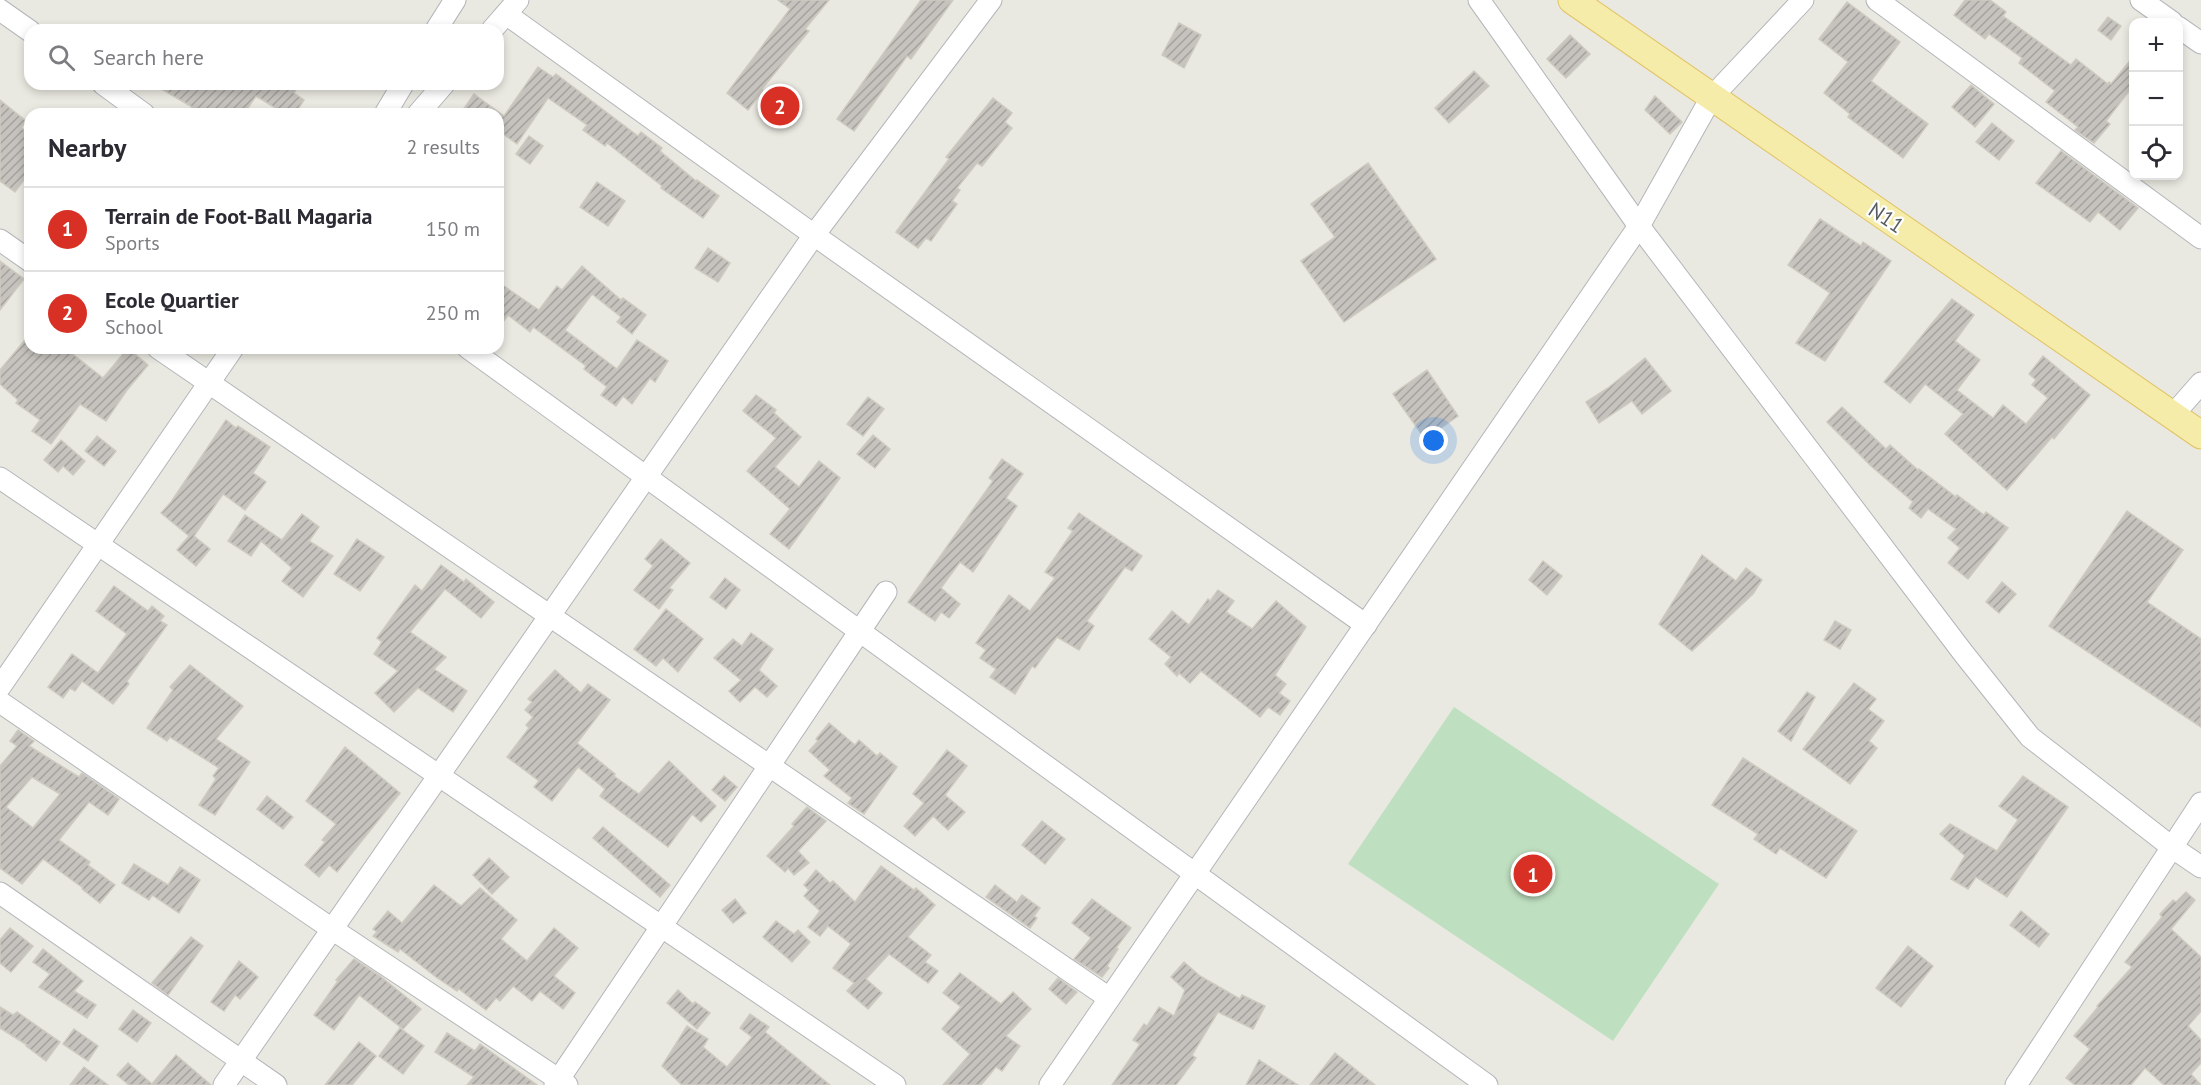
<!DOCTYPE html>
<meta charset="utf-8">
<style>
:root{--surface:#fff;--page:#f2f2f3;--text:#2b2b33;--muted:#7c7c81;--line:#e1e1e2;--accent:#d93025}
body{margin:0;font-family:"PT Sans",sans-serif;background:var(--page);color:var(--text)}
.controls{position:absolute;right:18px;top:18px;display:grid;overflow:hidden;border-radius:12px;box-shadow:0 3px 9px #0003}
.controls button{width:54px;height:54px;display:grid;place-items:center;padding:0;border:0;border-bottom:2px solid var(--line);background:var(--surface);color:var(--text);font:30px sans-serif}
.you{position:absolute;left:1434px;top:441px;width:21px;height:21px;margin:-15px;border:4px solid #fff;border-radius:50%;background:#1a73e8;box-shadow:0 0 0 9px #1a73e833}
.badge{display:grid;place-items:center;width:39px;height:39px;border-radius:50%;background:var(--accent);color:#fff;font-size:20px;font-weight:700}
.pin{position:absolute;translate:-50% -50%;border:3px solid #fff;box-shadow:0 2px 6px #0006}
.list{margin:0;padding:0;list-style:none}
h2{display:flex;justify-content:space-between;align-items:center;height:78px;margin:0;padding:0 24px;font-size:26px}
h2 small{font-size:20px;font-weight:400;color:var(--muted)}
.list li{display:grid;grid-template-columns:39px 1fr auto;gap:18px;align-items:center;box-sizing:border-box;height:84px;padding:0 24px;border-top:2px solid var(--line)}
.list b{display:block;font-size:22px;white-space:nowrap}
.list p{margin:0;font-size:20px;white-space:nowrap;color:var(--muted)}
.list em{font-size:20px;font-style:normal;color:var(--muted)}
.icon{flex:none;width:33px;height:33px;fill:none;stroke:currentColor;stroke-width:2;stroke-linecap:round;stroke-linejoin:round}
.map{position:relative;flex:none;width:2201px;height:1085px;overflow:hidden}
.search{position:absolute;background:var(--surface);box-shadow:0 3px 9px #0003;left:24px;top:24px;width:480px;height:66px;display:flex;align-items:center;gap:15px;box-sizing:border-box;padding:0 21px;border-radius:18px;color:var(--muted);font-size:22px}
.panel{position:absolute;background:var(--surface);box-shadow:0 3px 9px #0003;left:24px;top:108px;width:480px;height:246px;border-radius:18px}
.map>svg:first-child{display:block}
.garden{fill:#bfe0c0}
.building{fill:url(#building-hatch);stroke:#cecac0;stroke-width:1.5;fill-rule:evenodd}
.lines{fill:none;stroke-linecap:round;stroke-linejoin:round}
.minor-casing{stroke:#b3b6ba;stroke-width:23}
.major-casing{stroke:#e1c363;stroke-width:29}
.minor{stroke:#fff;stroke-width:21}
.major{stroke:#f5ecaa;stroke-width:27}
.labels{text-anchor:middle;stroke-width:4.5;stroke-linejoin:round;paint-order:stroke}
.street-label{font-size:21px;fill:#595c60;stroke:#fff}
</style>
<div class="map">
<svg width="2201" height="1085" viewBox="0 0 2201 1085">
<defs>
<pattern id="building-hatch" width="6" height="6" patternUnits="userSpaceOnUse" patternTransform="scale(1.5)"><rect width="6" height="6" fill="#c6c3be"/><path d="M-1 1l2-2M0 6l6-6M5 7l2-2" fill="none" stroke="#a4a29e"/></pattern>
</defs>
<rect width="100%" height="100%" fill="#eae9e1"/>
<path class="garden" d="M1454,707l265,177 -106,157 -265,-177z"/>
<g class="building">
<path d="M778,0h51l-24,29 4,2 -47,58 1,1 -15,20 -21,-17 63,-84z"/>
<path d="M921,0h32l-42,59 -4,-3 -53,75 -17,-12z"/>
<path d="M1965,0h25l16,12 -3,4 68,49 5,-6 32,25 1,-2 2,2 22,-27v29l-27,35 4,3 -16,19 -19,-13 3,-3 -32,-25 9,-11 -36,-28 3,-5 -33,-24 -4,5 -31,-24z"/>
<path d="M1847,2l53,40 -29,39 57,43 -25,34 -55,-41 2,-3 -26,-21 24,-31 -29,-23z"/>
<path d="M2108,17l13,9 -10,14 -13,-10z"/>
<path d="M1179,23l22,12 -17,33 -22,-13z"/>
<path d="M1570,35l20,19 -24,24 -19,-19z"/>
<path d="M538,67l15,10 3,-3 82,62 3,-4 21,16 -2,3 36,30 1,-1 22,16 -16,22 -42,-30 1,-2 -55,-43 -2,3 -22,-16 4,-5 -39,-27 -31,46 -19,-14v-16h-38l14,-20 30,22z"/>
<path d="M1474,71l15,15 -40,37 -14,-15z"/>
<path d="M153,84h146l-5,9 10,7 -9,14h-10l-29,-18 -12,18h-58l6,-7z"/>
<path d="M1971,85l23,19 -19,23 -23,-20z"/>
<path d="M1655,96l27,26 -12,12 -25,-24z"/>
<path d="M993,98l19,15 -7,9 7,6 -30,38 -5,-3 -20,25 3,2 -8,11 5,3 -26,37 -5,-3 -8,10 -22,-16 53,-73 -3,-2z"/>
<path d="M0,100l26,21 -5,7 9,5v39l-15,20 -15,-11z"/>
<path d="M1992,123l22,18 -15,19 -23,-18z"/>
<path d="M529,136l14,10 -13,18 -14,-10z"/>
<path d="M2061,151l77,57 -18,22 -22,-18 -8,10 -54,-39z"/>
<path d="M1368,163l68,96 -92,63 -43,-61 34,-24 -24,-33z"/>
<path d="M597,182l28,19 -17,25 -28,-19z"/>
<path d="M1820,219l41,27 2,-4 28,19 -66,100 -29,-18 34,-50 -42,-28z"/>
<path d="M708,248l22,15 -12,19 -23,-14z"/>
<path d="M0,261l24,18 -24,31z"/>
<path d="M582,266l39,34 2,-2 23,17 -14,19 -15,-12 4,-5 -29,-23 -27,36 52,39 20,-29 31,21 -13,21 -5,-4 -18,26 -9,-8 -7,10 -15,-11 6,-8 -23,-18 2,-3 -53,-39 -3,5 -22,-17 -10,14v-47l41,28 18,-24 5,4z"/>
<path d="M1952,299l22,16 -19,26 25,19 -23,30 36,28 10,-13 23,19 22,-26 -16,-13 4,-5 -7,-6 14,-18 47,39 -36,44 -2,-2 -45,53 -62,-56 18,-20 -38,-30 -15,19 -26,-21z"/>
<path d="M30,334v14h35l38,30 25,-30 20,17 -21,25 -21,31 -26,-17 -29,40 -19,-13 8,-11 -24,-17 2,-3 -18,-16v-14z"/>
<path d="M1645,358l26,33 -29,23 -10,-13 -33,22 -13,-21 22,-14z"/>
<path d="M1427,370l31,46 -33,23 -32,-45z"/>
<path d="M756,395l20,15 -2,3 27,24 -26,30 24,20 20,-26 21,17 -51,71 -19,-15 20,-25 -43,-38 29,-33 -33,-27z"/>
<path d="M868,397l16,12 -21,27 -16,-12z"/>
<path d="M1842,407l44,42 4,-4 28,25 1,-1 37,28 1,-2 27,20 2,-3 22,16 -40,51 -20,-16 12,-15 -12,-10 8,-9 -28,-20 -7,9 -12,-10 4,-6 -42,-36 -44,-44z"/>
<path d="M226,420l10,8 2,-2 32,21 -17,26 13,9 -21,28 -22,-16 -29,42 16,13 -14,17 -19,-16 12,-14 -28,-23 10,-11z"/>
<path d="M873,435l17,14 -15,19 -18,-14z"/>
<path d="M97,436l19,15 -12,15 -19,-15z"/>
<path d="M61,440l24,21 -12,14 -10,-9 -5,6 -14,-12z"/>
<path d="M1002,459l21,15 -17,24 11,8 -44,66 -13,-10 -19,26 19,16 -11,14 -8,-6 -6,9 -27,-19 85,-121 -4,-3z"/>
<path d="M2127,511l56,39 -36,52 54,37v88l-152,-101z"/>
<path d="M1079,513l63,43 -10,15 -7,-4 -38,54 7,5 -15,24 -22,-13 -22,31 -3,-2 -17,28 -25,-17 6,-8 -16,-11 6,-8 -10,-7 33,-48 21,16 25,-33 -10,-6 28,-41 -5,-3z"/>
<path d="M302,514l17,13 -10,14 24,15 -30,41 -21,-16 10,-13 -31,-27 -10,15 -23,-15 17,-26 37,25z"/>
<path d="M357,539l27,18 -24,34 -26,-17z"/>
<path d="M661,539l29,24 -21,25 4,2 -14,19 -25,-19 19,-24 -8,-7z"/>
<path d="M1702,555l34,26 10,-13 16,12 -9,14 -61,57 -33,-27z"/>
<path d="M1543,561l19,15 -15,19 -18,-15z"/>
<path d="M441,565l23,17 2,-3 28,23 -13,16 -36,-29 -35,43 36,25 -12,12 33,22 -14,21 -35,-24 -24,24 -19,-19 23,-22 -24,-17 8,-12 -5,-4 38,-53 7,6z"/>
<path d="M725,578l15,12 -14,19 -16,-12z"/>
<path d="M2002,582l14,12 -17,19 -13,-11z"/>
<path d="M114,586l34,25 4,-5 12,10 -4,5 7,4 -40,56 2,3 -16,20 -31,-23 -7,10 -5,-3 -7,10 -15,-11 24,-33 26,19 29,-39 -31,-23z"/>
<path d="M1218,590l16,11 -8,11 26,17 24,-28 30,26 -31,48 11,9 -7,9 11,8 -10,14 -12,-8 -8,10 -59,-46 -11,12 -11,-10 -2,3 -12,-12 6,-7 -22,-18 23,-28 17,14 19,-26 2,2z"/>
<path d="M666,609l37,30 -25,33 -15,-14 -7,8 -22,-17z"/>
<path d="M1835,621l16,9 -11,19 -16,-9z"/>
<path d="M751,633l22,16 -14,21 18,16 -10,11 -12,-10 -15,15 -11,-11 12,-11 -27,-22 19,-19 9,7z"/>
<path d="M190,665l53,41 -27,33 34,23 -35,53 -16,-10 17,-26 -3,-3 6,-8 -49,-31 -3,4 -20,-13 26,-38 -3,-3z"/>
<path d="M555,670l26,23 7,-9 22,16 -33,43 38,31 -1,2 25,18 30,-33 47,45 -15,16 -9,-8 -24,33 -68,-51 5,-7 -27,-22 -26,34 -18,-14 5,-6 -32,-24 22,-29 -3,-3 7,-8 -8,-7 7,-8 -4,-3z"/>
<path d="M1854,683l22,16 -8,10 16,12 -15,20 8,7 -27,36 -47,-35z"/>
<path d="M1807,692l8,5 -24,44 -13,-10z"/>
<path d="M829,723l26,22 4,-5 18,16 3,-3 17,14 -33,47 -16,-11 4,-5 -28,-22 6,-6 -21,-19 9,-10 -2,-2z"/>
<path d="M18,730l16,11 -5,5 50,31 3,-4 37,26 -11,16 -19,-13 -30,38 31,22 -2,3 27,20 -15,18 -18,-14 1,-1 -40,-29 -21,25 -22,-16v-102l17,-20 -7,-5zM32,777l28,17 -27,34 -27,-21z"/>
<path d="M345,747l55,46 -63,79 -8,-7 -10,12 -14,-12 20,-23 -3,-2 14,-16 -30,-23z"/>
<path d="M947,750l20,16 -22,29 20,17 -17,18 -15,-14 -18,20 -11,-10 20,-23 -11,-9z"/>
<path d="M1743,758l114,73 -31,47 -46,-30 -4,6 -22,-15 4,-5 -46,-29z"/>
<path d="M724,776l13,11 -12,14 -13,-11z"/>
<path d="M2023,776l45,31 -61,90 -31,-20 -8,12 -17,-10 14,-23 -25,-22 10,-10 47,27 21,-31 -19,-14z"/>
<path d="M267,796l26,21 -10,12 -26,-20z"/>
<path d="M807,807l19,14 -28,30 11,12 -15,12 -6,-7 -3,4 -18,-16 27,-30 -2,-2z"/>
<path d="M1042,821l23,18 -20,25 -23,-19z"/>
<path d="M603,827l67,58 -10,12 -67,-59z"/>
<path d="M489,858l20,19 -17,17 -19,-19z"/>
<path d="M134,864l34,21 12,-18 20,13 -21,33 -27,-18 -3,5 -27,-17z"/>
<path d="M881,866l33,24 2,-2 19,17 -27,32 23,18 -6,7 13,9 -10,12 -39,-29 -23,25 16,14 -14,16 -21,-18 7,-8 -21,-15 18,-24 -23,-18 -8,10 -12,-9 12,-16 -16,-15 5,-6 -5,-5 12,-15 14,13 3,-2 22,21z"/>
<path d="M434,885l27,21 19,-18 37,32 -16,19 26,22 27,-33 24,20 -24,28 21,17 -12,16 -23,-18 -8,10 -19,-15 -13,15 -4,-3 -10,12 -27,-21 -2,2 -21,-14 -36,-28 -2,3 -25,-16 4,-4 -4,-3 15,-18 14,12z"/>
<path d="M995,885l22,17 5,-7 18,13 -6,8 3,2 -7,10 -44,-31z"/>
<path d="M2186,892l9,8 -24,29 30,28v54l-13,15 13,14v23l-10,11 10,11h-37l-19,-17 -14,17h-56l-9,-7 24,-29 -16,-13 24,-29 -1,-1 35,-39 -7,-5 37,-45 -2,-3 13,-14 3,2z"/>
<path d="M735,899l11,14 -13,10 -11,-13z"/>
<path d="M1092,899l39,29 -15,20 2,1 -11,17 2,2 -7,9 -28,-18 17,-21 -19,-15z"/>
<path d="M2021,911l28,23 -10,13 -29,-22z"/>
<path d="M776,921l18,13 4,-4 12,12 -18,20 -29,-25z"/>
<path d="M10,928l23,18 -22,26 -11,-9v-23z"/>
<path d="M191,937l12,9 -35,49 -16,-12z"/>
<path d="M1908,946l25,20 -32,41 -25,-19z"/>
<path d="M43,949l40,32 -9,10 22,14 -9,13 -48,-31 11,-13 -17,-12z"/>
<path d="M354,959l26,17 41,33 -18,20 -44,-34 -25,35 -20,-15 24,-34 -2,-1z"/>
<path d="M239,961l19,16 -18,22 -5,-4 -11,16 -13,-9z"/>
<path d="M1184,962l16,14 40,23 2,-4 23,11 -12,23 -35,-17 -26,43 4,3 -20,27h-64l28,-41 -7,-4 11,-16 3,2 12,-19 15,9 11,-26 -14,-13z"/>
<path d="M960,973l41,31 12,-12 18,17 -25,27 14,10 -18,25 -6,-4 -15,18h-38l27,-31 -28,-25 19,-22 -18,-14z"/>
<path d="M1058,978l19,14 -11,12 -17,-15z"/>
<path d="M678,990l15,14 2,-2 15,11 -13,16 -30,-26z"/>
<path d="M0,1007l13,8 4,-3 43,30 -14,19 -20,-15 1,-1 -27,-17z"/>
<path d="M133,1010l18,13 -14,19 -18,-13z"/>
<path d="M750,1014l19,13 -4,5 65,53h-148l-20,-19 25,-40 21,13 -5,8 24,20 25,-30 -12,-9z"/>
<path d="M400,1028l24,18 -21,28 -24,-18z"/>
<path d="M74,1029l24,17 -10,15 -25,-17z"/>
<path d="M447,1033l28,18 5,-7 57,41h-70l7,-8 -39,-25z"/>
<path d="M359,1042l17,14 -24,29h-27z"/>
<path d="M1335,1053l40,32h-65z"/>
<path d="M176,1055l35,30h-82l-12,-10 11,-12 24,21z"/>
<path d="M1259,1060l39,25h-52z"/>
<path d="M84,1067l24,18h-38z"/>
</g>
<g class="lines">
<g class="minor-casing">
<g id="minor">
<path d="M1479,0l160,226 325,428 66,83 143,111 28,19"/>
<path d="M1877,0l324,238"/>
<path d="M2141,0l31,22"/>
<path d="M0,10l30,21"/>
<path d="M506,14l308,221 552,390"/>
<path d="M2178,27l23,16"/>
<path d="M436,30l19,-30"/>
<path d="M492,30l26,-30"/>
<path d="M103,84l41,30"/>
<path d="M385,114l18,-30"/>
<path d="M418,114l26,-30"/>
<path d="M0,240l30,21"/>
<path d="M158,348l951,650"/>
<path d="M468,348l1019,737"/>
<path d="M2173,415l28,-32"/>
<path d="M0,478l895,607"/>
<path d="M0,687l233,-339"/>
<path d="M0,702l332,227 235,156"/>
<path d="M0,893l276,192"/>
<path d="M224,1085l590,-850 177,-235"/>
<path d="M555,1085l331,-493"/>
<path d="M1050,1085l589,-859 72,-128 92,-98"/>
<path d="M2016,1085l185,-282"/>
</g>
</g>
<g class="major-casing">
<path id="major" d="M1572,0l629,435"/>
</g>
<use href="#minor" class="minor"/>
<use href="#major" class="major"/>
</g>
<g class="labels">
<g class="street-label">
<text transform="translate(1886 218) rotate(34)" y="7">N11</text>
</g>
</g>
</svg>
<div class="controls">
<button>+</button>
<button>−</button>
<button><svg class="icon" aria-label="locate" viewBox="0 0 24 24"><circle cx="12" cy="12" r="6"/><path d="M12 2v4M12 18v4M2 12h4M18 12h4"/></svg></button>
</div>
<div class="you"></div>
<div class="pin badge" style="left:1533px;top:874px">1</div>
<div class="pin badge" style="left:780px;top:106px">2</div>
<div class="search"><svg class="icon" aria-label="search" viewBox="0 0 24 24"><circle cx="10" cy="10" r="6"/><path d="M15 15l6 6"/></svg>Search here</div>
<section class="panel">
<h2>Nearby<small>2 results</small></h2>
<ul class="list">
<li><span class="badge">1</span><div><b>Terrain de Foot-Ball Magaria</b><p>Sports</p></div><em>150 m</em></li>
<li><span class="badge">2</span><div><b>Ecole Quartier</b><p>School</p></div><em>250 m</em></li>
</ul>
</section>
</div>
